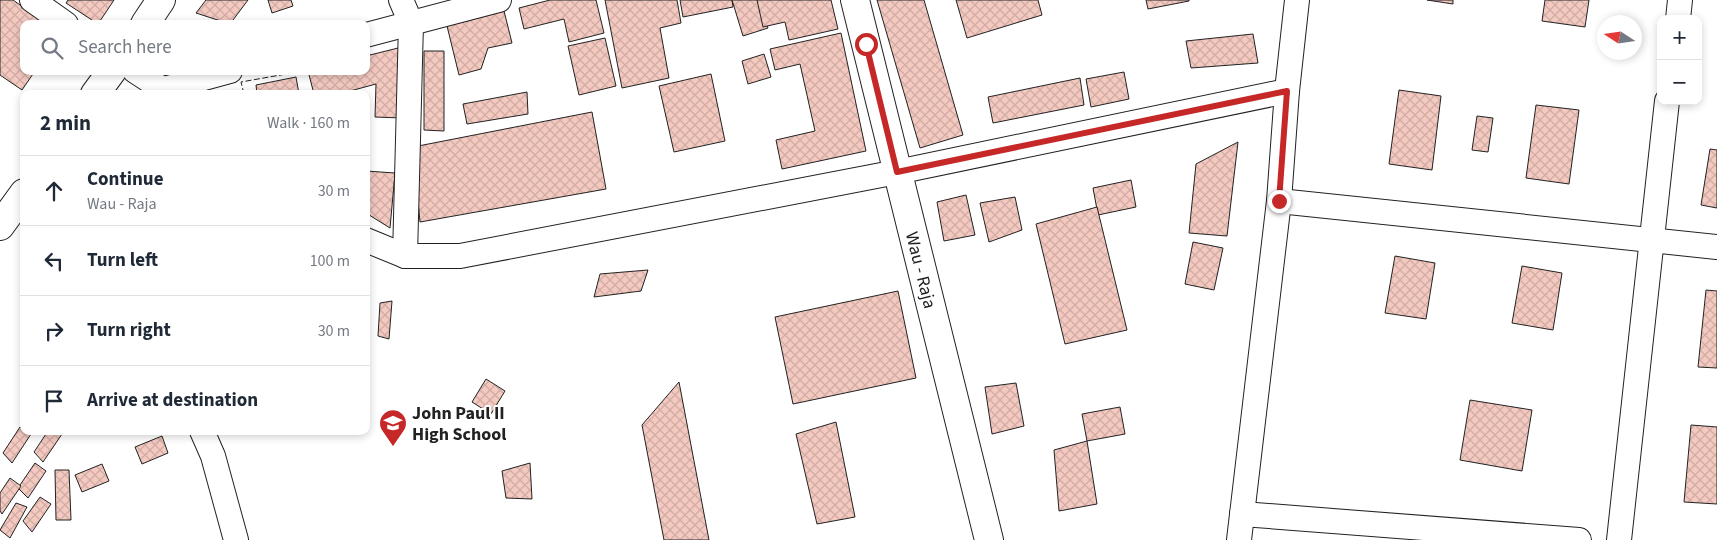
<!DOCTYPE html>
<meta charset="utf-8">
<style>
:root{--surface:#fff;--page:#f2f2f3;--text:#1f2937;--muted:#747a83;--line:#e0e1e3}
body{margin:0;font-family:"Source Sans 3",sans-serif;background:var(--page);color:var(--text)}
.controls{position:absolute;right:15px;top:15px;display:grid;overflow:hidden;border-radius:10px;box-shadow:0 2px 8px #0003}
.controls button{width:45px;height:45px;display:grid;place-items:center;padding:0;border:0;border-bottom:1px solid var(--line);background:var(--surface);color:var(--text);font:25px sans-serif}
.compass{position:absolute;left:1597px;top:15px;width:45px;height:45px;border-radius:50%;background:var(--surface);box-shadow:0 2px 8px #0003;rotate:282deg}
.stop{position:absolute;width:15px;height:15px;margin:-11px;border:4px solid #c62828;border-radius:50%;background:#fff}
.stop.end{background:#c62828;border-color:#fff;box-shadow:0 1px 5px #0008}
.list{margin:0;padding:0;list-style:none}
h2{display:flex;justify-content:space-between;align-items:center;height:65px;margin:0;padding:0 20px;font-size:21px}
h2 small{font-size:16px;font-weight:400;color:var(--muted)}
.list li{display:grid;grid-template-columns:32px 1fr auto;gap:15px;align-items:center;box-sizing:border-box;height:70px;padding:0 20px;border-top:1px solid var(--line)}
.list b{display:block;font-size:19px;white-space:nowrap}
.list p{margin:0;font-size:16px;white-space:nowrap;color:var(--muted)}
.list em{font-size:16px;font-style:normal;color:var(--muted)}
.icon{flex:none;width:28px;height:28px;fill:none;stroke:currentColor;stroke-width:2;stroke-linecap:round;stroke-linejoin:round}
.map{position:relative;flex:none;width:1717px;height:540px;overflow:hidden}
.search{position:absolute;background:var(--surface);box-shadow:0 2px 8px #0003;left:20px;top:20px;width:350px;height:55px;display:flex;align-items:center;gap:12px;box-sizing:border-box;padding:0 18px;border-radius:10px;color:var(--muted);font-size:19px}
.panel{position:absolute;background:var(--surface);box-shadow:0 2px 8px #0003;left:20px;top:90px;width:350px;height:345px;border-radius:10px}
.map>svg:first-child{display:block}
.building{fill:url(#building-cross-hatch);stroke:#222}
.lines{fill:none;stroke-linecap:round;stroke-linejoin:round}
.minor-casing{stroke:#222;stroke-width:26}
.primary-casing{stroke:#222;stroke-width:30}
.minor{stroke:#fff;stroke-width:24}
.primary{stroke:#fff;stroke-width:28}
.fence{stroke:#222;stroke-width:1;stroke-dasharray:6 2.5;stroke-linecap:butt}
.route{stroke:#c62828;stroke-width:6}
.labels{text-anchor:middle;stroke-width:4;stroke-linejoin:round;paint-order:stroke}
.street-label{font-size:18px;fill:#222;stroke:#fff}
.poi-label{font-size:18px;font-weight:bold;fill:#222;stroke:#fff;text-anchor:start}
</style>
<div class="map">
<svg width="1717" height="540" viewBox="0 0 1717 540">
<defs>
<pattern id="building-cross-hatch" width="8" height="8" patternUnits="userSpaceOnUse" patternTransform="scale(1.25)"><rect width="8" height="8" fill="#f3c9c0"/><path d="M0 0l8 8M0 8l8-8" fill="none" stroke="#d0aca5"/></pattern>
</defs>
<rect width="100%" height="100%" fill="#fff"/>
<g class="building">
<path d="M0,0h13l34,24h-23v47h11l-13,19 -22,-15z"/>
<path d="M68,0h46l-16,24 -32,-21z"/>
<path d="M206,0h42l-18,24 -34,-11z"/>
<path d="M268,0h23l2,6 -21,7z"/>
<path d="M550,0h46l8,33 -35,9 -5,-23 -40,10 -5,-21z"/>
<path d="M605,0h72l4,23 -21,5 9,50 -47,10z"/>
<path d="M680,0h52l1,7 -50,10z"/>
<path d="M732,0h27l9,28 -25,8z"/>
<path d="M757,0h74l7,29 -49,11 -4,-18 -22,5z"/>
<path d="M877,0h47l39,135 -43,13z"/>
<path d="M956,0h82l4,15 -75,23z"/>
<path d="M1146,0h43v1l-41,8z"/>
<path d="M1427,0h26v4z"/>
<path d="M1545,0h44l-4,27 -43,-6z"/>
<path d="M504,11l8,32 -24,5 -7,21 -22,6 -12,-49z"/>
<path d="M841,33l25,118 -84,18 -6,-29 39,-9 -15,-67 -25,6 -5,-21z"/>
<path d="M1253,34l5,29 -67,5 -5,-27z"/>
<path d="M605,38l11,48 -37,9 -11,-49z"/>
<path d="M406,46l-4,72 -27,-1 1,-33 -37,10h-25l-6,-23h58v-15z"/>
<path d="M424,51h20v80l-20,-1z"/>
<path d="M764,54l7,23 -23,7 -6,-23z"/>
<path d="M1124,72l5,27 -38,8 -5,-28z"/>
<path d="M711,74l14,67 -51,11 -15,-66z"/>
<path d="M296,77l3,17h-42l-1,-9z"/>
<path d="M1080,78l4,27 -91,18 -5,-26z"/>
<path d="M1399,90l42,6 -9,74 -43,-6z"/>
<path d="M527,92l1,22 -61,10 -4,-20z"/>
<path d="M1536,105l43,5 -10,74 -43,-6z"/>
<path d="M592,112l14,77 -186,33 -7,-75z"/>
<path d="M1477,116l16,2 -5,34 -16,-2z"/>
<path d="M1238,142l-11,94 -38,-3 7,-69z"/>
<path d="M1710,149l7,1v58l-16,-3z"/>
<path d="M366,171l29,2 -5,55 -24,-15z"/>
<path d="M1131,180l5,27 -38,8 -5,-27z"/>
<path d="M966,195l9,40 -31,6 -7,-39z"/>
<path d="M1015,197l7,33 -33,12 -9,-39z"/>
<path d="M1097,207l30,123 -62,14 -29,-120z"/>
<path d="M1193,242l30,6 -9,42 -29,-6z"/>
<path d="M1395,256l40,7 -9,56 -41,-6z"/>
<path d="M1522,266l40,7 -9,57 -41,-7z"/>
<path d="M648,270l-7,21 -47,6 6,-23z"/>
<path d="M1706,290l11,1v77l-19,-1z"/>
<path d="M898,291l18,87 -123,26 -18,-87z"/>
<path d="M392,301l-3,38 -11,-3 2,-33z"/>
<path d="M486,379l19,12 -14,23 -19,-12z"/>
<path d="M679,382l30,158h-45l-22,-115z"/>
<path d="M1016,383l8,43 -32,8 -7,-47z"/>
<path d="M1470,400l62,10 -10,61 -62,-11z"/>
<path d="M1120,407l5,27 -38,7 -5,-27z"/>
<path d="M836,422l19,95 -38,7 -21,-90z"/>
<path d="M1691,425l26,2v77l-33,-2z"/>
<path d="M20,427l11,7 -19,29 -9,-10z"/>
<path d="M48,431h9l5,3 -19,28 -9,-10z"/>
<path d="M162,436l6,17 -26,11 -7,-17z"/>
<path d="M1087,441l10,63 -38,7 -5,-61z"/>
<path d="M35,463l11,8 -18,27 -10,-10z"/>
<path d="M530,463l2,36 -26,-1 -4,-27z"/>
<path d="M102,464l7,17 -27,11 -7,-17z"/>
<path d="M55,470h14l2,50h-15z"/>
<path d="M10,478l11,8 -19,28 -2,-3v-18z"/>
<path d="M40,497l11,7 -19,28 -9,-11z"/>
<path d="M16,503l11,4 -17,31 -10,-8z"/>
</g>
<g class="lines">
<g class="minor-casing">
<g id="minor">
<path d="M32,0l34,24"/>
<path d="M401,0l10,23 -6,233"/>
<path d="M1678,19l2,-19"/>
<path d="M366,35l133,-35"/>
<path d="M135,71l35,23"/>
<path d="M164,89l66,-18"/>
<path d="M1279,201l438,46"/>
<path d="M366,240l39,16h55l437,-84 390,-81"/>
<path d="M202,431l11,25 23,84"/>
<path d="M1242,514l337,26"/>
<path d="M1239,540l40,-339 8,-110 10,-91"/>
<path d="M1619,540l48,-439"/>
</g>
</g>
<g class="primary-casing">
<g id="primary">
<path d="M855,0l134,540"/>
<path d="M145,24l16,-24"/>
<path d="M95,94l17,-23"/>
<path d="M0,226l24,-33"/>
</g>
</g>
<use href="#minor" class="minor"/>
<use href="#primary" class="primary"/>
<path class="fence" d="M244,94l-3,-12 62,-11"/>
</g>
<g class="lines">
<path class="route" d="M866,44l31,128 390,-81 -8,110"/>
</g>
<defs>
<g id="school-pin" transform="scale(1.4375)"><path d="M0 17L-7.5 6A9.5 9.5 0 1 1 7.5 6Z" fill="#c62828" stroke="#fff"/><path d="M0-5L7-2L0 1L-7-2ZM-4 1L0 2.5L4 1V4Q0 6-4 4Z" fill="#fff"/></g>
</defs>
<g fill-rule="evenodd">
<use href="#school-pin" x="393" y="423"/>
</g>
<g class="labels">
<g class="street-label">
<text transform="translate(921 270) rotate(76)" y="6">Wau - Raja</text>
</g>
<g class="poi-label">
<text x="412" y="419">John Paul II<tspan x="412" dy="21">High School</tspan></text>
</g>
</g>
</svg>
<div class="controls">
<button>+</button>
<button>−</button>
</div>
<svg class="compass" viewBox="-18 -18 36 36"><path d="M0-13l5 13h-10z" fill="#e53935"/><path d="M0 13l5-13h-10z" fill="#747a83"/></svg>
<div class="stop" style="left:866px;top:44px"></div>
<div class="stop end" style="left:1279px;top:201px"></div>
<div class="search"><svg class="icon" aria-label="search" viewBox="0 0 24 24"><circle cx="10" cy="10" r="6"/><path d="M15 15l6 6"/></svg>Search here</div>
<section class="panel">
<h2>2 min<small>Walk · 160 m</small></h2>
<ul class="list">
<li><svg class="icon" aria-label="ahead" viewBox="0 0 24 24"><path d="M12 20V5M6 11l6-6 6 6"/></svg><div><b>Continue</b><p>Wau - Raja</p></div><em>30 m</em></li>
<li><svg class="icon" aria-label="left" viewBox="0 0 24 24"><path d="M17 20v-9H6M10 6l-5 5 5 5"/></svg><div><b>Turn left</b></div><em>100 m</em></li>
<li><svg class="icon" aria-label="right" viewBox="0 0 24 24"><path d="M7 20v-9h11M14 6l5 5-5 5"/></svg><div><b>Turn right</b></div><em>30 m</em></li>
<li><svg class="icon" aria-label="arrive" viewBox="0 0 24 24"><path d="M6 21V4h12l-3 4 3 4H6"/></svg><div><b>Arrive at destination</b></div></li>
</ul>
</section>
</div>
